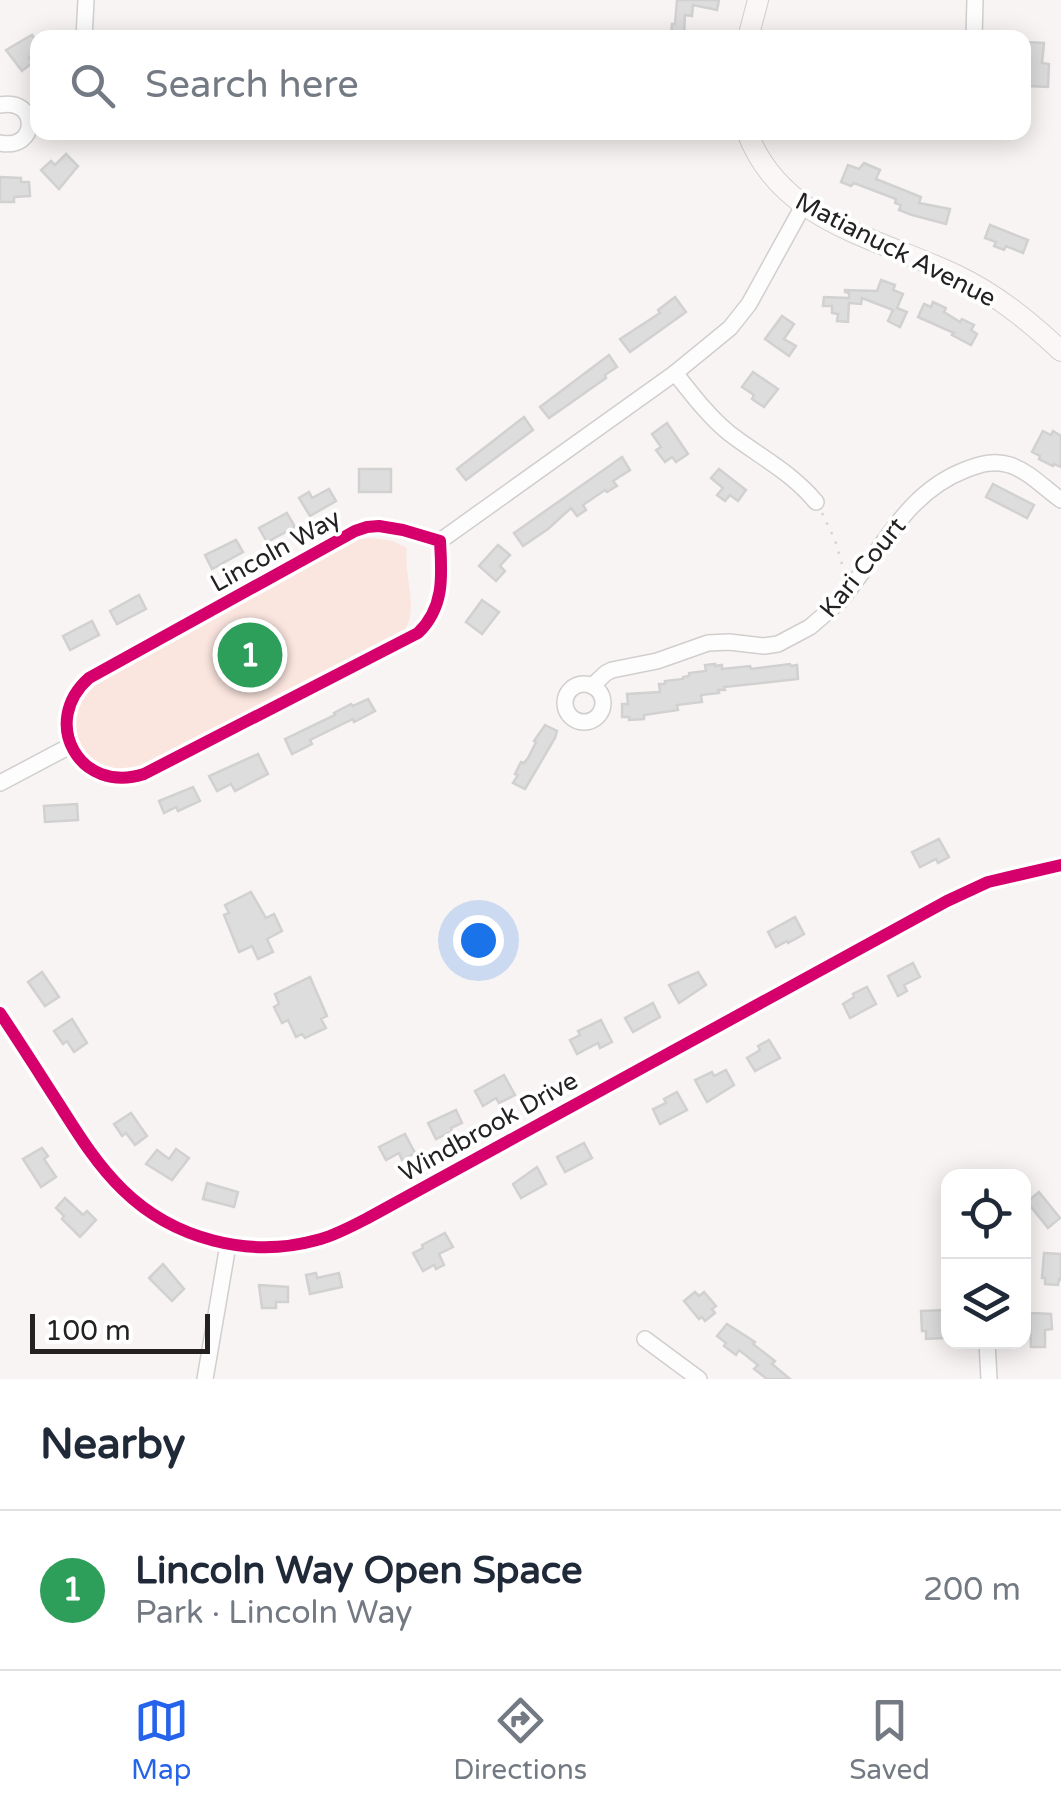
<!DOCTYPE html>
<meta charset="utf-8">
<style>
:root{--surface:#fff;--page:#f6f6f7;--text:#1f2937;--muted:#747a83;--line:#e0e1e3;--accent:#2563eb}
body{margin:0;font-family:"Varela Round",sans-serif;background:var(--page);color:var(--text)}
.controls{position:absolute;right:30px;bottom:30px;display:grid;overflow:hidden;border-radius:20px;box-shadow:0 5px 25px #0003}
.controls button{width:90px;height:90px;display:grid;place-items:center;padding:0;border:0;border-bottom:2px solid var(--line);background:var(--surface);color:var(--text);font:50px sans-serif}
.scale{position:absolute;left:30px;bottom:25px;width:180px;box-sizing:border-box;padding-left:10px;border:5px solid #232121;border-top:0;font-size:28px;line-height:35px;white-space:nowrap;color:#232121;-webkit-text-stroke:8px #fff;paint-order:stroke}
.you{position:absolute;left:478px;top:940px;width:35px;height:35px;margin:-25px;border:8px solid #fff;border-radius:50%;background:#1a73e8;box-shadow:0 0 0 15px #1a73e833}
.badge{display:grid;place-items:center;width:65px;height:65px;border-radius:50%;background:var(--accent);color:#fff;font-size:32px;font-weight:700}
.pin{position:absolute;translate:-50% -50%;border:5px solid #fff;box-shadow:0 2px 10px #0006}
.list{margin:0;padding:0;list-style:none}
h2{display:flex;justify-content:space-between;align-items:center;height:130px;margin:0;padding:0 40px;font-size:42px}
h2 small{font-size:32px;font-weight:400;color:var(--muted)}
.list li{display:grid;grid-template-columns:65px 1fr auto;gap:30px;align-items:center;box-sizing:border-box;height:160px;padding:0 40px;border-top:2px solid var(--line)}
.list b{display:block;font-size:38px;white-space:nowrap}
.list p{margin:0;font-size:32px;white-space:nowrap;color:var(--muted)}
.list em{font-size:32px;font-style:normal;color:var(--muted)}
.icon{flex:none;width:55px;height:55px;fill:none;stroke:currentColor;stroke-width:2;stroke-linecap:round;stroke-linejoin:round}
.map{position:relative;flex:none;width:1061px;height:1379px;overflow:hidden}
.search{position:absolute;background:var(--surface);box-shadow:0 5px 25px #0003;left:30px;right:30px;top:30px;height:110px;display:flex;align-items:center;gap:25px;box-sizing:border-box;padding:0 35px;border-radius:20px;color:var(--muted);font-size:38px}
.sheet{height:290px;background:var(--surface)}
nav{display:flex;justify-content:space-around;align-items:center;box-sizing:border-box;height:140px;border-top:2px solid var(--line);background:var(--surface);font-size:28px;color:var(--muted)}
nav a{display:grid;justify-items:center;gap:5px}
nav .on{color:var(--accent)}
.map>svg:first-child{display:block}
.green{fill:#fbe5df}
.building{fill:#dedddd;stroke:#d2d1d1;stroke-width:2.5}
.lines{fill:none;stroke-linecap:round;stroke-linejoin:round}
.street-casing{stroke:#d1cfce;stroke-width:18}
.secondary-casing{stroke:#d1cfce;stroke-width:22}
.path{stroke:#d7d5d5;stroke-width:2.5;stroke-dasharray:2.5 8;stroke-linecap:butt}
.street{stroke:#fefdfd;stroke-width:15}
.secondary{stroke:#faf7f6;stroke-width:20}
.cycleway-casing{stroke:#fff;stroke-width:19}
.cycleway{stroke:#d6006c;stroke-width:12}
.labels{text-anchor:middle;stroke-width:8;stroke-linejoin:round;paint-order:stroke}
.street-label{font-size:25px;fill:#232121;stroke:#fff}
</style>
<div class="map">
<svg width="1061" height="1379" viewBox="0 0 1061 1379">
<rect width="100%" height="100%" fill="#f8f4f3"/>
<path class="green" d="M372,538l21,3 14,7c-4,28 12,57 -2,82l-266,138c-31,9 -59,-7 -65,-40 -1,-7 -1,-15 2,-23 4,-9 14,-17 21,-24l263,-142z"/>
<g class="building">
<path d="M677,0h42l-2,10 -24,-5 -1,11 -7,-1 -1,21h-13l1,-12h3z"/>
<path d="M32,35l6,8v9l-9,6 3,5 -10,8 -16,-21z"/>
<path d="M1024,42l20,1 -2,20 7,1 -1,23 -20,-1 1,-29 -5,-1z"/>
<path d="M66,154l12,12 -19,23 -18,-19 10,-9 4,4z"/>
<path d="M864,163l16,7 -4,9 45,18 -2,6 31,6 -4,15 -34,-9 -13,-5 2,-5 -6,-2 1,-4 -42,-16 -3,3 -10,-4 7,-17 11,4z"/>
<path d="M0,177l21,1v4h8l1,14 -16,1v5h-14z"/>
<path d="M990,225l38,15 -5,13 -17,-7 -2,4 -10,-4 2,-4 -11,-4z"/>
<path d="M881,280l14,5 -2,5 10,4 -6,14 10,4 -7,15 -12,-6 5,-11 -31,-12 -1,6 -12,-1 -1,19 -11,-1 1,-7 -6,-1v-7h-9l1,-9 25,1v-5l-4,-1v-2l32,1z"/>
<path d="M675,297l11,15 -56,40 -10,-13 40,-26 -2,-3z"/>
<path d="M933,302l13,6 -2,4 16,10 2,-3 12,6 -3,5 6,4 -6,11 -19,-10 2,-2 -36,-16 6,-13 7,3z"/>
<path d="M782,316l12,8 -10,15 12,7 -7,10 -24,-17z"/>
<path d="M609,355l8,12 -12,8 1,3 -57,40 -9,-11z"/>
<path d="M753,372l25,17 -14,18 -12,-8 2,-4 -12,-8z"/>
<path d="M524,417l9,13 -67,50 -9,-11z"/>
<path d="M667,423l21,31 -12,8 -4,-5 -7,5 -9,-12 5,-3 -9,-13z"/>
<path d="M1043,431l8,4 2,-4 8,5v31l-7,-3 -1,2 -14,-7 1,-3 -8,-4z"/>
<path d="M622,457l8,13 -17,11 4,5 -10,6 -2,-2 -22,15 3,5 -9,6 -6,-8 -23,21 -25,17 -9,-13z"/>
<rect x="359" y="469" width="32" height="23"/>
<path d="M719,469l27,21 -8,11 -8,-6 -5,6 -8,-6 6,-7 -12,-10z"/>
<path d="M993,484l41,21 -7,13 -41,-21z"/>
<path d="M329,489l7,12 -26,15 -11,-18 10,-6 3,6z"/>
<path d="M287,513l8,14 -28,15 -8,-14z"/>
<path d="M236,540l7,12 -31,17 -7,-14z"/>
<path d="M498,545l12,10 -10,11 5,5 -9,10 -17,-15z"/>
<path d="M139,595l7,14 -29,15 -7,-13z"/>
<path d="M482,600l17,12 -17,22 -16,-12z"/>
<path d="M92,621l7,14 -29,15 -7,-14z"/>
<path d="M715,664v2l7,-1v4l28,-3 1,3 39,-5 1,2 6,-1 1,14 -74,8 1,3h-7l1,3 -18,2 1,7 -25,3 1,5 -34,5v4l-15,1v-3h-7v-13h6l-1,-10 33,-2 -1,-8h6v-3l18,-2v-2l6,-1v-3l17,-2 -1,-6z"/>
<path d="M368,699l7,12 -21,11 -1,-3 -43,21 2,4 -20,10 -7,-15 50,-24 -1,-2 17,-9 2,2z"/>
<path d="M545,725l12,6 -2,7 -30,51 -12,-6 5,-8 -3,-1 6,-12 3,1 4,-5 8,-16 -2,-1z"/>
<path d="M258,754l10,20 -33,17 -4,-7 -14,7 -8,-15z"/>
<path d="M193,787l7,14 -22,10 -2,-4 -12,6 -5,-12z"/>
<path d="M77,804l1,16 -33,2 -1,-16z"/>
<path d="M939,839l10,18 -11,6 -2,-4 -16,8 -8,-15z"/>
<path d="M251,892l15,26 8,-4 8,17 -15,8 6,13 -15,7 -6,-13 -13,6 -15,-37 5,-2 -4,-8z"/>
<path d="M795,917l9,17 -16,9 -1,-2 -11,6 -8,-15z"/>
<path d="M913,963l7,14 -16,8 3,6 -9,5 -10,-20z"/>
<path d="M42,972l17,25 -14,9 -17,-24z"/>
<path d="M698,972l8,13 -27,18 -10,-18z"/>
<path d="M310,977l17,39 -6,3 5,9 -21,10 -3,-4 -6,3 -8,-17 -6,3 -8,-16 5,-3 -4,-10z"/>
<path d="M867,987l9,17 -26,14 -7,-14 11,-7 -1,-3z"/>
<path d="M653,1003l7,14 -27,15 -8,-14z"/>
<path d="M72,1019l15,24 -13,9 -7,-11 -4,3 -9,-13z"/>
<path d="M601,1020l11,22 -12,6 -2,-5 -21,11 -7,-14 10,-5 -2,-4z"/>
<path d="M769,1040l11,18 -25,13 -8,-13 13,-8 -2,-4z"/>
<path d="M726,1070l8,15 -27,17 -12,-22 17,-8 2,4z"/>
<path d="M504,1075l11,20 -16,8 -3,-5 -13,8 -8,-15z"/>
<path d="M677,1092l10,18 -27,14 -7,-15 13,-6 -2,-4z"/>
<path d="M456,1110l6,13 -11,5 1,3 -16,8 -8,-16z"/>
<path d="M131,1113l16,23 -12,9 -9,-12 -4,3 -8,-12z"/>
<path d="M405,1134l10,19 -13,7 -3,-7 -13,7 -7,-13z"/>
<path d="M584,1143l8,15 -27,14 -8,-15z"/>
<path d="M42,1148l6,8 -4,3 12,18 -15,10 -18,-28z"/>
<path d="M176,1149l13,9 -17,22 -26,-16 11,-14 12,9z"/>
<path d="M537,1167l9,17 -25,14 -8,-14z"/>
<path d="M207,1183l31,9 -4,15 -31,-8z"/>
<path d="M1039,1192l21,26 -12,10 -21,-26z"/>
<path d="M65,1198l18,17 4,-4 9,9 -16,17 -18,-18 2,-3 -8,-8z"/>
<path d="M445,1233l8,14 -14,7 5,11 -8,4 -2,-4 -11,6 -10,-18 10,-5 -1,-3z"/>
<path d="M1044,1253l17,1v26l-2,-1 -1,6 -13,-1v-6h-3z"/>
<path d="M163,1264l21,25 -12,12 -23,-23z"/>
<path d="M316,1273l1,5 22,-5 3,14 -32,7 -4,-19z"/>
<path d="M259,1285l29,2v15h-12v6h-14z"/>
<path d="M695,1292l4,4 5,-4 12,14 -4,3 3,4 -10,8 -3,-4 -3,2 -15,-18z"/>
<path d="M948,1310v13h-5l1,15 -18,1v-8h-4l-1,-20z"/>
<path d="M1030,1313l21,1 1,15 -7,1v17h-14z"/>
<path d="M727,1324l28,18 -2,2 22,17 -3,3 18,15h-23l-13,-10 4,-4 -19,-15 -3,5 -12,-9 2,-3 -9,-7z"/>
</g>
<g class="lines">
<g class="street-casing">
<g id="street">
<path d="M84,38l2,-38"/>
<path d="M974,38l1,-38"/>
<path d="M0,105c39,-8 39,46 0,38"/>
<path d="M675,373c17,21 33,43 54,60 31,24 61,38 87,69"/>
<path d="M379,526l24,4 37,11c2,34 5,66 -22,92l-274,141c-64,21 -105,-52 -55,-96l266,-147 12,-4z"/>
<path d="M440,541l235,-168 55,-45 19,-24 54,-98"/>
<circle cx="584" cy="703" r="19"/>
<path d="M592,686l14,-13 6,-3 45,-9 51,-18 21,-1 35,4 14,-2 32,-17 29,-25c42,-48 64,-108 126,-132 15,-6 29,-10 45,-5 20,7 34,23 51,35"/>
<path d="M0,783l70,-37"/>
<path d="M0,1013c20,30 39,60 59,91 19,30 38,61 64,86 50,49 126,69 194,50 17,-4 33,-13 49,-21l581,-318 41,-19 73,-17"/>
<path d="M645,1339l54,40"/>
<path d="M987,1342l2,37"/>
<path d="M205,1379l23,-134"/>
</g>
</g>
<g class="secondary-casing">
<g id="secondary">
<path d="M748,38l10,-38"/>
<path d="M747,132c34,91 130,105 209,143 40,19 73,46 105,76"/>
</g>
</g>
<path class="path" d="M822,513l13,27 9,31"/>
<use href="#street" class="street"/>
<use href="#secondary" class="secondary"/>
<g class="cycleway-casing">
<g id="cycleway">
<path d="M379,526l24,4 37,11c2,34 5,66 -22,92l-274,141c-64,21 -105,-52 -55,-96l266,-147 12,-4z"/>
<path d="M0,1013c20,30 39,60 59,91 19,30 38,61 64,86 50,49 126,69 194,50 17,-4 33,-13 49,-21l581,-318 41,-19 73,-17"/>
</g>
</g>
<use href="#cycleway" class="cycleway"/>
</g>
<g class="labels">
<g class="street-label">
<text transform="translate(896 249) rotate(27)" y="9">Matianuck Avenue</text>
<text transform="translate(275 550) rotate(-29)" y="9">Lincoln Way</text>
<text transform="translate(862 567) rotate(-51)" y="9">Kari Court</text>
<text transform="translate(488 1126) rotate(-29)" y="9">Windbrook Drive</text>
</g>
</g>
</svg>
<div class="controls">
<button><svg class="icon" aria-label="locate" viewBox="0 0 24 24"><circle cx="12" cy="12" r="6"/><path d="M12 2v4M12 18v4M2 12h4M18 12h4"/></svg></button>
<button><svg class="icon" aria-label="layers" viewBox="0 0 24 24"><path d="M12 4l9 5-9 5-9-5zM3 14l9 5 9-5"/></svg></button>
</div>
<div class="scale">100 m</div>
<div class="you"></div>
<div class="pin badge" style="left:250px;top:655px;background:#2e9e5b">1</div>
<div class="search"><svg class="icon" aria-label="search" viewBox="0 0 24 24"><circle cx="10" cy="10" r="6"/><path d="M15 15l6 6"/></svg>Search here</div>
</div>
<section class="sheet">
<h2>Nearby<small></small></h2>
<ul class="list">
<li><span class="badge" style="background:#2e9e5b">1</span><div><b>Lincoln Way Open Space</b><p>Park · Lincoln Way</p></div><em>200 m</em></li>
</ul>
</section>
<nav>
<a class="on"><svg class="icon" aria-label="map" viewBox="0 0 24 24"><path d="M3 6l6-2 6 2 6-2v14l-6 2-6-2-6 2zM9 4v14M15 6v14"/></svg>Map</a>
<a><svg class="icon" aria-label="directions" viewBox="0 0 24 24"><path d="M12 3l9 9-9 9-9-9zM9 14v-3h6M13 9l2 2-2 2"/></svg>Directions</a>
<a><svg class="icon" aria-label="saved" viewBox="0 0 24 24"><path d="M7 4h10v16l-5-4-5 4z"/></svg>Saved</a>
</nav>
